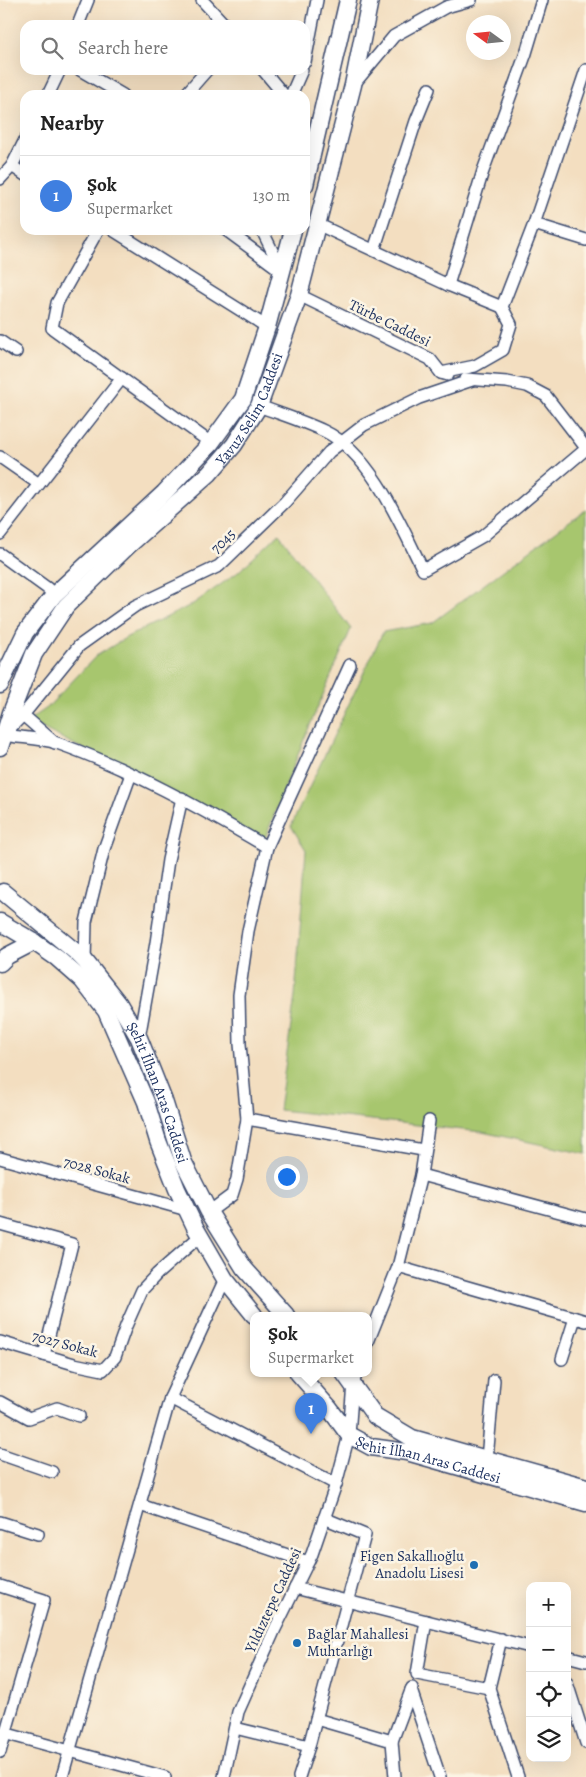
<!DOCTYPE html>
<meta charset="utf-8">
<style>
:root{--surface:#fff;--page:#f6f6f6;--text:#222;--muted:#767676;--line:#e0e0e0;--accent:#1f6fb2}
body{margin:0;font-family:Alegreya,serif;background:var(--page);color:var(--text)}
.controls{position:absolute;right:15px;bottom:15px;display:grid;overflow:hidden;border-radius:10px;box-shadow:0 5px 20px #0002}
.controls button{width:45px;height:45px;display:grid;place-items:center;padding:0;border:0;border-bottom:1px solid var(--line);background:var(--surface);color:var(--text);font:25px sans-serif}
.compass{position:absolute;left:466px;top:15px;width:45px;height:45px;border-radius:50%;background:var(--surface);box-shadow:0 5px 20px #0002;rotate:285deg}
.you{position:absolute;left:286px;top:1176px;width:18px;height:18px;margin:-12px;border:4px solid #fff;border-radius:50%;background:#1a73e8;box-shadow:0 0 0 8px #1a73e833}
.badge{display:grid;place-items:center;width:32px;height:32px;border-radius:50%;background:var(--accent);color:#fff;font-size:16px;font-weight:700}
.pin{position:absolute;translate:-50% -41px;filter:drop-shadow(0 1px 2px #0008)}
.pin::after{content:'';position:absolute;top:26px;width:18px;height:15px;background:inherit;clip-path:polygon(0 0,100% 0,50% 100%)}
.popup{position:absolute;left:250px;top:1312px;width:122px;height:65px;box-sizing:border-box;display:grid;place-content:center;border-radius:10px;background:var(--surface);filter:drop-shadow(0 1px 4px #0005);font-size:16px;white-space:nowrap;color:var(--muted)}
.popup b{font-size:19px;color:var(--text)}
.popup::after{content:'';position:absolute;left:50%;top:100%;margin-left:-10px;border:10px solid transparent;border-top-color:var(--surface)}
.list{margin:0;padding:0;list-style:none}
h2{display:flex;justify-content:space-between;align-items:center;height:65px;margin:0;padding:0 20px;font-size:21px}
h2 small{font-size:16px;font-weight:400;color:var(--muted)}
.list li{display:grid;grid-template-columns:32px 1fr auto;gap:15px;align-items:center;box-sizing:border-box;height:80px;padding:0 20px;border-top:1px solid var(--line)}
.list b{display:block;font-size:19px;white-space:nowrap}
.list p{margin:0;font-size:16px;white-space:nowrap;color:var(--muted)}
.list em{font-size:16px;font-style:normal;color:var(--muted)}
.icon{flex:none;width:28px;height:28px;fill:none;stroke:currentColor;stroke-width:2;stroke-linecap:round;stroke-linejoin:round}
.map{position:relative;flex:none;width:586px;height:1777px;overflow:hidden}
.search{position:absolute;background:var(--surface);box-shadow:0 5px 20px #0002;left:20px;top:20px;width:290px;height:55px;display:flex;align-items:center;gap:12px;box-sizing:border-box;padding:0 18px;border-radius:15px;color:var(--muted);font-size:19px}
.panel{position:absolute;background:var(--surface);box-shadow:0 5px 20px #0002;left:20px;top:90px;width:290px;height:145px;border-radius:15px}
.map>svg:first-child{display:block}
.green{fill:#a7c66e;stroke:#617a66}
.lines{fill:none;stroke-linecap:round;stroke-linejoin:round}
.street-casing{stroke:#3b496d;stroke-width:14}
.secondary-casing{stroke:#3b496d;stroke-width:19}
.street{stroke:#fff;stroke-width:11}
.secondary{stroke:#fff;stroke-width:16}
.poi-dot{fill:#1f6fb2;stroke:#fcf5e5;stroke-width:2}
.labels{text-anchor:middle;stroke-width:5;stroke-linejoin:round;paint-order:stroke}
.street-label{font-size:15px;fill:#1b2f5e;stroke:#fcf5e5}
.poi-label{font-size:15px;fill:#1b2f5e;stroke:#fcf5e5;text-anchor:end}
</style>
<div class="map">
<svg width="586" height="1777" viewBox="0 0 586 1777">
<rect width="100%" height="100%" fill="#fcf5e5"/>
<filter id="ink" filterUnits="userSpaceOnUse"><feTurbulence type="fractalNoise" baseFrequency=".02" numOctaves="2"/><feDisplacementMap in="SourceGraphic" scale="10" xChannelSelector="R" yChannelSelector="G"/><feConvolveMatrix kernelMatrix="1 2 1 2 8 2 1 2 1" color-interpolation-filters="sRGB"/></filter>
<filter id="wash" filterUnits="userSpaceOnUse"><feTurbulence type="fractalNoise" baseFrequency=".0096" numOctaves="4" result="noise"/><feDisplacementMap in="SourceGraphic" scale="20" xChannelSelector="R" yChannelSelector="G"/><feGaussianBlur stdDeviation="1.12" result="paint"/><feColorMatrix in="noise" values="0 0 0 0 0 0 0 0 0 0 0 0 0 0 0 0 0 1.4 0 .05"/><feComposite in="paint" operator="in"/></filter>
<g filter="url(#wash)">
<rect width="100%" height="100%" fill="#f3dec0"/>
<g class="green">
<path d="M586,509v645l-104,-22 -203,-22 16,-114 11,-146 -15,-24 92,-194 49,-9z"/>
<path d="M279,534l72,95 -46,108 -41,104 -236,-120 19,-13 49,-52 31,-19 66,-33 44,-31z"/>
</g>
</g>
<g filter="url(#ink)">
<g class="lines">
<g class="street-casing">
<g id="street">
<path d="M202,0l23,25"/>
<path d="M78,25l10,-25"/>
<path d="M305,62l12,-62"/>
<path d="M80,70l43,25"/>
<path d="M263,70l21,25"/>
<path d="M354,84l40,-48 52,-29 25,-7"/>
<path d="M48,95l12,-25"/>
<path d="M185,95l22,-25"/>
<path d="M291,95l11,-25"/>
<path d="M12,166l13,9"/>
<path d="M0,179l12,-13 13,-26"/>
<path d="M317,224l131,61 54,22"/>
<path d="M534,224l52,16"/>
<path d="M98,230l-41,73 -5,25 159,115"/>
<path d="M113,230l154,97"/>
<path d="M226,230l57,42"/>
<path d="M262,230l19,39"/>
<path d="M374,250l42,-129 13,-32"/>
<path d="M448,285l35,-114 43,-118 16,-53"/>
<path d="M299,295l131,64 11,14 7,2"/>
<path d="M0,341l16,11"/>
<path d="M441,373l34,-7 28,-16 8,-26 -9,-17 32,-83 52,-154"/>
<path d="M466,379l41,3 20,4 19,10 40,52"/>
<path d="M259,406c21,8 44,15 65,25 47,22 77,94 99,139l60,-34 103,-87"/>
<path d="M0,457l39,27"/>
<path d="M0,534l122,-156"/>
<path d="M0,554l47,34 7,7"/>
<path d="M23,715l32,28"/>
<path d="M7,731l16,-16 56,-69 56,-40 84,-40 66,-64 44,-50 35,-27 55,-27 53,-18"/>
<path d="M4,735c17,3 37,3 53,8 74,26 143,65 210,104"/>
<path d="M85,961l1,-39 18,-73 27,-75"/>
<path d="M139,1038l17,-95 12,-83 14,-62"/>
<path d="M247,1119l176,31"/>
<path d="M0,1158l187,52"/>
<path d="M421,1175l165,44"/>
<path d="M209,1212l23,-17 5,-16 10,-60 -7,-75 -1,-49 9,-64 19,-84 83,-182"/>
<path d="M0,1224l72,20 -28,111"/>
<path d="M398,1267l188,54"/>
<path d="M0,1342l74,22 29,6 12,-13 11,-31 16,-36 15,-16 43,-38"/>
<path d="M368,1342l30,-75 23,-92 8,-54"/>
<path d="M562,1359l13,-41"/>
<path d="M170,1398l166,86"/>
<path d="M0,1402l29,16 28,-10 22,8"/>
<path d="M0,1454l52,18"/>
<path d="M487,1459l7,-79"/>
<path d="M140,1505l168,57"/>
<path d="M0,1522l38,12"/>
<path d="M0,1586l44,14 -44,152"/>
<path d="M295,1588l235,59"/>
<path d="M426,1621l-9,53 72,14"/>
<path d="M501,1639l-12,49 29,89"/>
<path d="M567,1656l19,5"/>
<path d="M567,1683l19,60"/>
<path d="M411,1690l29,87"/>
<path d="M316,1719l76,22 3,36"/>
<path d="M235,1728l74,18"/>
<path d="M0,1732l165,45"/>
<path d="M392,1741l20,-53"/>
<path d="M62,1777l108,-379 55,-119"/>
<path d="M224,1777l14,-65 37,-83 37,-75 24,-70 13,-49 4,-52 4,-10"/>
<path d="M299,1777l10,-31 56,-211 -41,-17"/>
</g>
</g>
<g class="secondary-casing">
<g id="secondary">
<path d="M305,185l43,-185"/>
<path d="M0,685l25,-52 29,-38 110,-102 47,-50 32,-44 24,-72 26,-97"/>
<path id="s1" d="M0,747l11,-34 23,-59 32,-48 62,-60 81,-72 25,-29 25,-39 40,-111 54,-210 17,-85"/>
<path id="s2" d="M3,892l74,61 8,8 34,43 20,34 25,63 19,60 26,51 35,56 42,47"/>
<path d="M0,922l34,20 23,16 25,22 24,31 40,91 12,39 19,48 19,40 29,50 29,36"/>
<path d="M0,963l7,-7 27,-14"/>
<path id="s3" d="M298,1373l31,35 20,27 22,12 36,5 179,51"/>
<path d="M344,1373l31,43 37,22 174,49"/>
</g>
</g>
<use href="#street" class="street"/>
<use href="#secondary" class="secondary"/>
</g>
</g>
<g class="poi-dot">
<circle cx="474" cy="1565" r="5"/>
<circle cx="297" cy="1643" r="5"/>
</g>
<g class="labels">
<g class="street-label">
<text transform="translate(390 323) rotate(26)" y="5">Türbe Caddesi</text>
<text dy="5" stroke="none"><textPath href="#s1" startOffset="429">Yavuz Selim Caddesi</textPath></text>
<text transform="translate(223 541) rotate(-44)" y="5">7045</text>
<text dy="5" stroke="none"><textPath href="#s2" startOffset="259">Şehit İlhan Aras Caddesi</textPath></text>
<text transform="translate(97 1170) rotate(15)" y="5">7028 Sokak</text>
<text transform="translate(65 1344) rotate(15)" y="5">7027 Sokak</text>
<text dy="5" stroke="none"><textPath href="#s3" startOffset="164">Şehit İlhan Aras Caddesi</textPath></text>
<text transform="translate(273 1600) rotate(-65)" y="5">Yıldıztepe Caddesi</text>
</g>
<g class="poi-label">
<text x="464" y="1561">Figen Sakallıoğlu<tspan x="464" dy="17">Anadolu Lisesi</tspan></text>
<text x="307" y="1639" text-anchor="start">Bağlar Mahallesi<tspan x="307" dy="17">Muhtarlığı</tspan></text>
</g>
</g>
</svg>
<div class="controls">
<button>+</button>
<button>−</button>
<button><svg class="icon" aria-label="locate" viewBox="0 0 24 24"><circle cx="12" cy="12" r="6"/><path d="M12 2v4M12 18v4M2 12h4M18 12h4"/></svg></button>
<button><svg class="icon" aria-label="layers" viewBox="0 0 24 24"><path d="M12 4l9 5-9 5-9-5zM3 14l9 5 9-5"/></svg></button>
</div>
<svg class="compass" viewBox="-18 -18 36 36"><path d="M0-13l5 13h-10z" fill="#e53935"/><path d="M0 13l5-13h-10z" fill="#767676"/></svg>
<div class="you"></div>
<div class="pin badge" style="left:311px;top:1434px;background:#3f7fe0">1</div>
<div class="popup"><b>Şok</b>Supermarket</div>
<div class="search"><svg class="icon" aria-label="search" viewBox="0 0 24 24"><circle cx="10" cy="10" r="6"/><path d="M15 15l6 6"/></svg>Search here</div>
<section class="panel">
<h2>Nearby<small></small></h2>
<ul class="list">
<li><span class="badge" style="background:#3f7fe0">1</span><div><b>Şok</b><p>Supermarket</p></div><em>130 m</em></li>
</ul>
</section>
</div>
